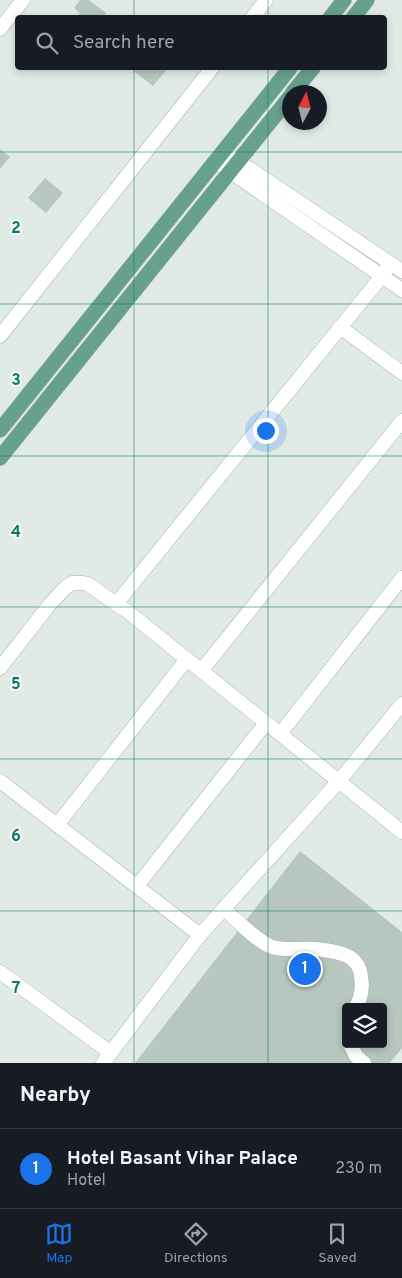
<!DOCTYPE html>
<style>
:root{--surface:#171b24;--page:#20242c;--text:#f1f3f6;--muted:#9ea1a6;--line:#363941;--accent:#1a73e8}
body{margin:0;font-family:Overpass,sans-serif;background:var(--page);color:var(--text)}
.controls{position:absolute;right:15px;bottom:15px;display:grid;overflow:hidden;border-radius:5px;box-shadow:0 2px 8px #0003}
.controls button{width:45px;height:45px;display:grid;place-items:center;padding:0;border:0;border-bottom:1px solid var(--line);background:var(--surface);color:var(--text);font:25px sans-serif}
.compass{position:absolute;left:282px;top:85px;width:45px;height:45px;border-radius:50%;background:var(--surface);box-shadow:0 2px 8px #0003;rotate:7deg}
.you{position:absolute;left:265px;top:430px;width:18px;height:18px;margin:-12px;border:4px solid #fff;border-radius:50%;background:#1a73e8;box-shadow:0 0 0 8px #1a73e833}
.badge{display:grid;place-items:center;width:32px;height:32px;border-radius:50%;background:var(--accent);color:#fff;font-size:16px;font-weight:700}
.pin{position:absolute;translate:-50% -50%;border:2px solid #fff;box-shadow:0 1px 5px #0006}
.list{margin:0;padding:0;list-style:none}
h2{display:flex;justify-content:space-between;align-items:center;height:65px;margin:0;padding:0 20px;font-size:21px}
h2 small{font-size:16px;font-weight:400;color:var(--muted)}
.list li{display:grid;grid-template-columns:32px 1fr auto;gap:15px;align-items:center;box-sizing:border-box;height:80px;padding:0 20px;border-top:1px solid var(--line)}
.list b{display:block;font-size:19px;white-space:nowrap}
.list p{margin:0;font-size:16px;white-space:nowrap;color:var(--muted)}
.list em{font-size:16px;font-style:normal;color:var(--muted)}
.icon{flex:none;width:28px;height:28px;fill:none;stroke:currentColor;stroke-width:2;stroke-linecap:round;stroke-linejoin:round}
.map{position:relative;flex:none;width:402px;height:1063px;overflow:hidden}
.search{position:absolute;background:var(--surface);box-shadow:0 2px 8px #0003;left:15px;right:15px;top:15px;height:55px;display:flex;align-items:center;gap:12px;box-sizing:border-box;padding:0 18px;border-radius:5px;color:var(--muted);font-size:19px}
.sheet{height:145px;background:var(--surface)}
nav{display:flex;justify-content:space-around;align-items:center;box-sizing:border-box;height:70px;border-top:1px solid var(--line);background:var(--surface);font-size:14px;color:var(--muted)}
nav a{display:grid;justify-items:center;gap:2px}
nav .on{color:var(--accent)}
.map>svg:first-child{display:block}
.building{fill:#b7c6bf;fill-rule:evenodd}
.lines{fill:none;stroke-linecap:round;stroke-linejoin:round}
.minor-casing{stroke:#a4b3ad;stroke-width:15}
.primary-casing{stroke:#c1c8c6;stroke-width:16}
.minor{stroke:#fff;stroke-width:14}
.primary{stroke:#67a08f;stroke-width:15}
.grid{fill:none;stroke:#0f766e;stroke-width:1;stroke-opacity:0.55}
.grid-label{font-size:16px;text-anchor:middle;font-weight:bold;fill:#0f766e;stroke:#f2f8f5;stroke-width:4;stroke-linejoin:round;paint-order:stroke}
</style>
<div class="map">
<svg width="402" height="1063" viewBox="0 0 402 1063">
<rect width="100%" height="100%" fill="#e1ebe6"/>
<g class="building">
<path d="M80,0h9l17,13 -3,5h-27l4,-5 -6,-5z"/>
<path d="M130,68h38l-15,18z"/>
<path d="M0,149l10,8 -10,12z"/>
<path d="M45,178l18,15 -17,20 -18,-15z"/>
<path d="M300,851l102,81v116l-12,15h-255zM346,1007h37v37h-37z"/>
</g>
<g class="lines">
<g class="minor-casing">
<g id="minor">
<path d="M252,18l14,-18"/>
<path d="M0,29l23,-29"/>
<path d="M223,151l179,120"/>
<path d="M215,161l187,129"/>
<path d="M390,263l-8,13 -266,328 11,7 275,221"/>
<path d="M340,327l62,46"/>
<path d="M0,336l212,-268"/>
<path d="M0,668l50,-64 15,-16 7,-5h10l6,1 28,20"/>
<path d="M201,671l201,-250"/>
<path d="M280,734l122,-156"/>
<path d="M0,781l200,154"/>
<path d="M57,825l130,-166"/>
<path d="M137,886l129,-163"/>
<path d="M224,909c13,11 32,32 48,38 9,3 17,2 26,2 15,-1 49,1 58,14 3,3 5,10 5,14 2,11 0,21 -5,30"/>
<path d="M0,972l111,81"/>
<path d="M350,1044l6,12 8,7"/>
<path d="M103,1063l97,-128 139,-154 63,-77"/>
</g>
</g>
<g class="primary-casing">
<g id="primary">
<path d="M330,18l14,-18"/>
<path d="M353,18l14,-18"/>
<path d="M293,92l20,-24"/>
<path d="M0,430l290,-362"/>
<path d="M0,458l290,-361"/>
</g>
</g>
<use href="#minor" class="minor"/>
<use href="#primary" class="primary"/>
</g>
<path class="grid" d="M134,0v18M268,0v18M134,68v995M268,68v995M0,152h402M0,304h402M0,456h402M0,607h402M0,759h402M0,911h402"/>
<g class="grid-label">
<text x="16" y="233">2</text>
<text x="16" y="385">3</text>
<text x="16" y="537">4</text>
<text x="16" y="689">5</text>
<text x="16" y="841">6</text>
<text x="16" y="993">7</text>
</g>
</svg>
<div class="controls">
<button><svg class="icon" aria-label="layers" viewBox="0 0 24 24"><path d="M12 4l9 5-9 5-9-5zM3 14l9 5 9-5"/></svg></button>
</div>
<svg class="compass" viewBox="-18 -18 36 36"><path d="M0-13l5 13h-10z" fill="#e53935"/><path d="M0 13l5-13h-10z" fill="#9ea1a6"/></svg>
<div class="you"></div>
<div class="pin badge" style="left:305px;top:969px">1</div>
<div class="search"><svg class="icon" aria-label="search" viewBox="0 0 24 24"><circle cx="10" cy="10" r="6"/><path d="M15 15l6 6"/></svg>Search here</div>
</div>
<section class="sheet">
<h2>Nearby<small></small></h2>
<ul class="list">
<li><span class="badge">1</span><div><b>Hotel Basant Vihar Palace</b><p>Hotel</p></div><em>230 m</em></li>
</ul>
</section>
<nav>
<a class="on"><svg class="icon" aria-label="map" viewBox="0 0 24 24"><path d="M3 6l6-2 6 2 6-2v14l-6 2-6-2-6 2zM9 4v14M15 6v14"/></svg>Map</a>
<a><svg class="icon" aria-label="directions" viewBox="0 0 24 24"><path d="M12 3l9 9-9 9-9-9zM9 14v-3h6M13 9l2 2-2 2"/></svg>Directions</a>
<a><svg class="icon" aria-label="saved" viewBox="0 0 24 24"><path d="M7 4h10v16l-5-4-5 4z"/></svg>Saved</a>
</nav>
